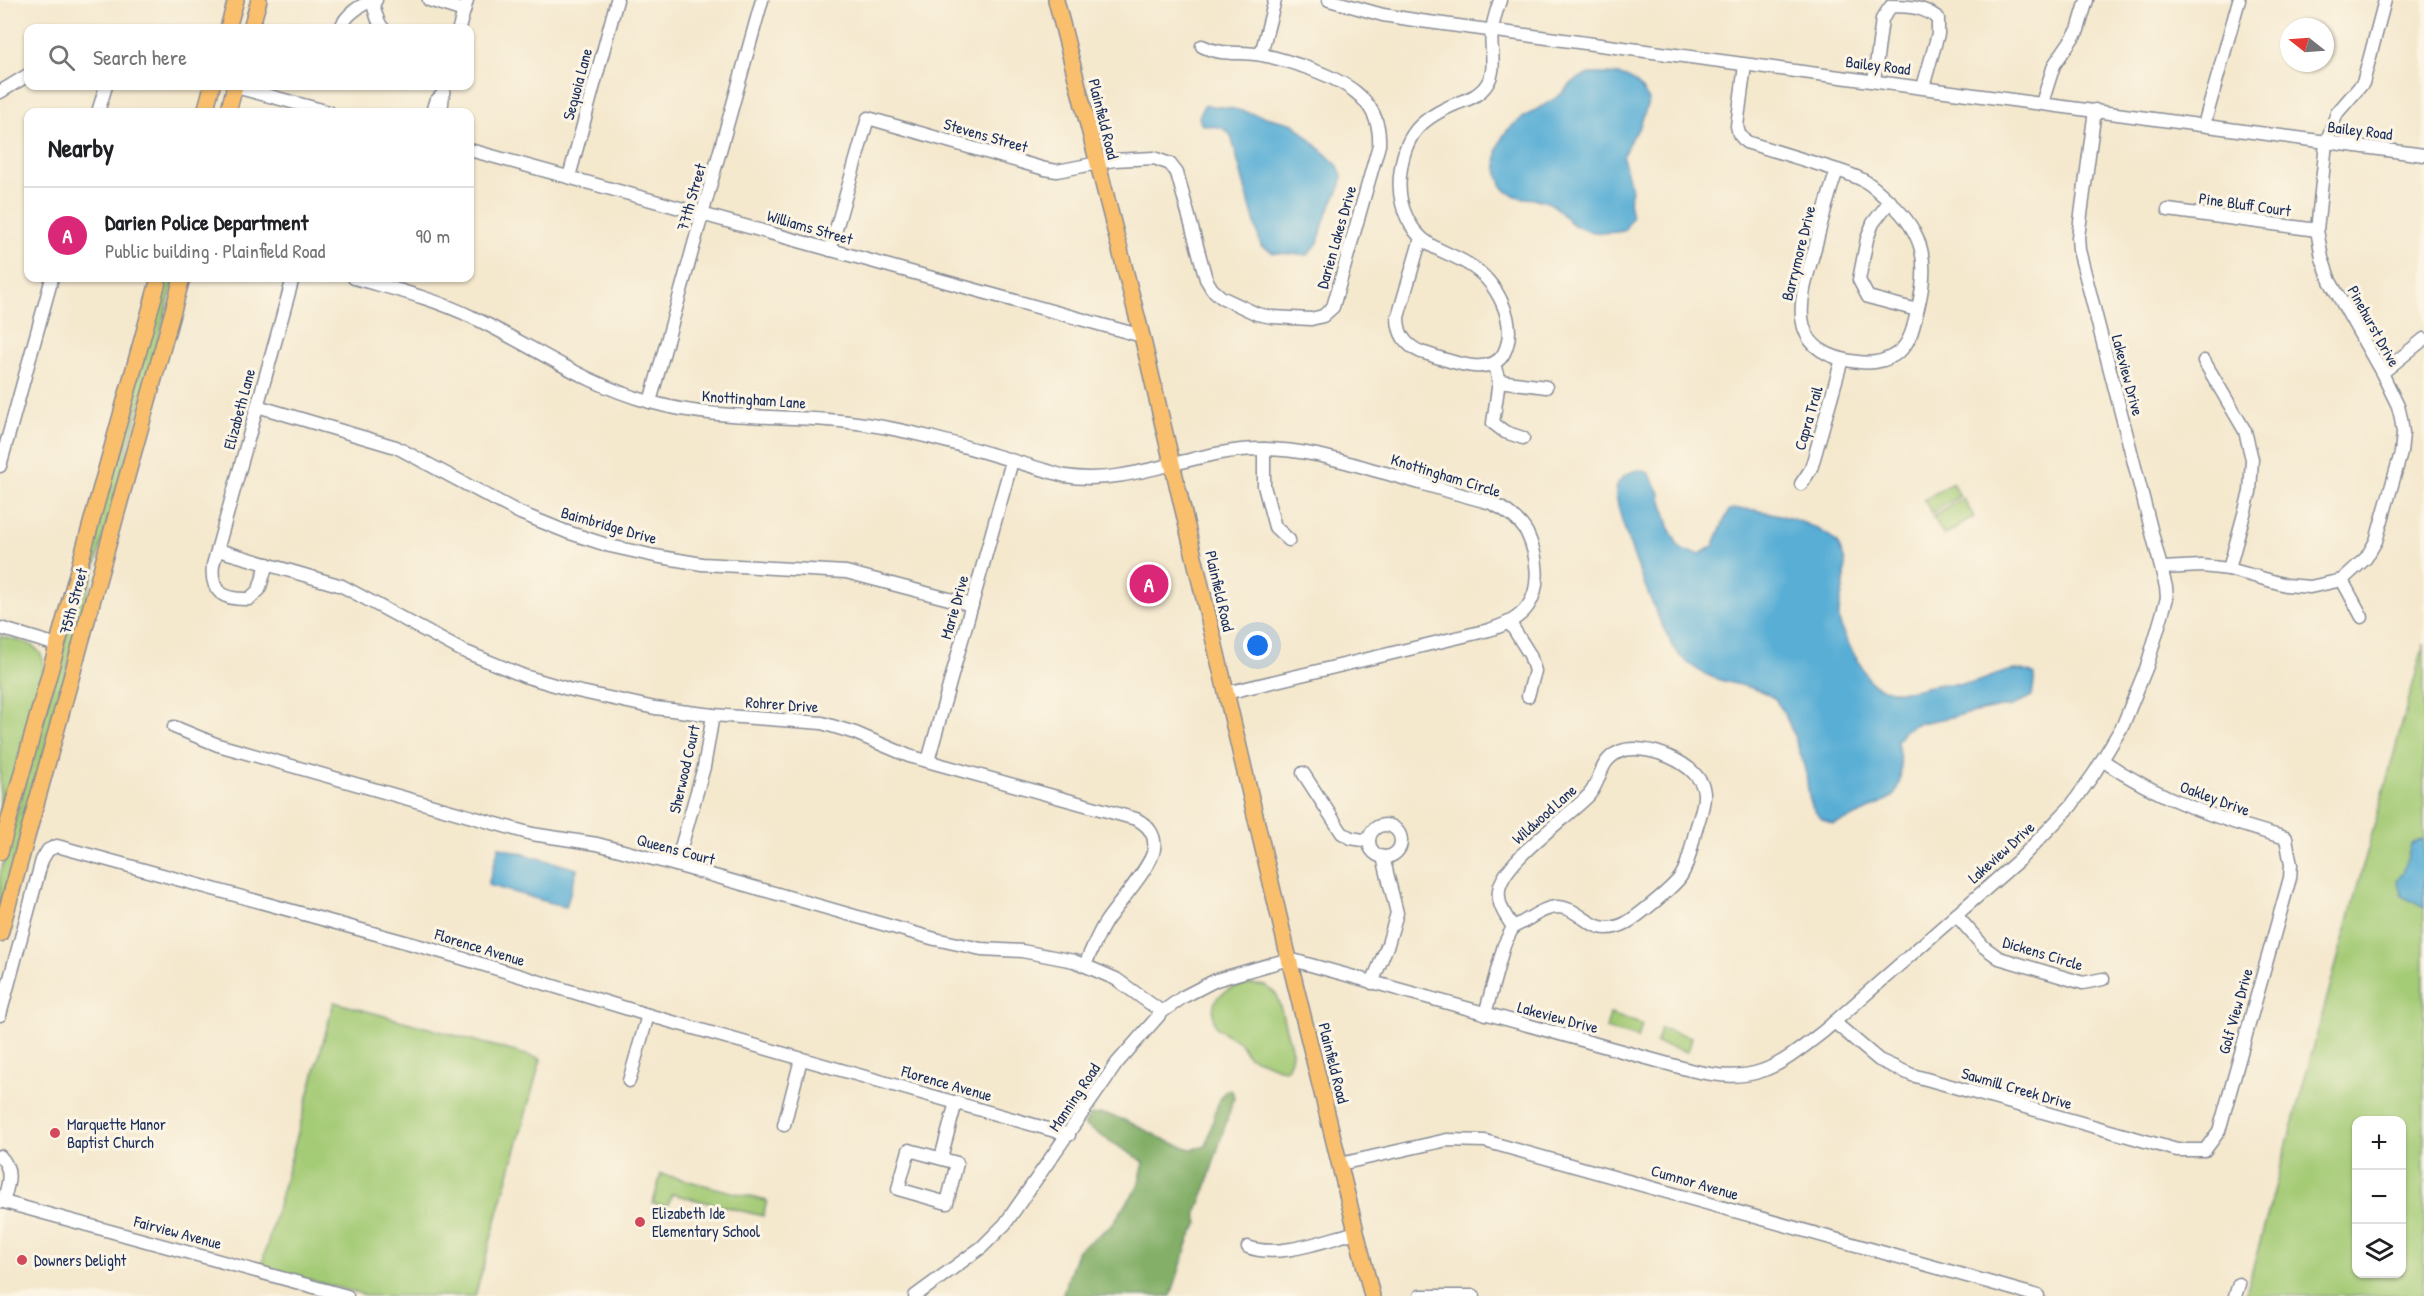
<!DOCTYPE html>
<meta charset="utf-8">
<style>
:root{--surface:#fff;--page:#f6f6f6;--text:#202124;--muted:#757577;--line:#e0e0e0;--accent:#db2777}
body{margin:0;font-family:"Patrick Hand",sans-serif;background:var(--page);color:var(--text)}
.controls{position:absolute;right:18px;bottom:18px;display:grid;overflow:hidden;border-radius:12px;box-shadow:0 2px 4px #0004}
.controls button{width:54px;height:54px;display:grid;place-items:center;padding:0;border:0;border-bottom:2px solid var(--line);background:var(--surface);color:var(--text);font:30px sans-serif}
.compass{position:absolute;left:2280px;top:18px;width:54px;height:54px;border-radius:50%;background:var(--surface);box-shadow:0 2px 4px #0004;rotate:287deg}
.you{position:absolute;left:1258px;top:646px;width:21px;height:21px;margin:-15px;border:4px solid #fff;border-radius:50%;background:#1a73e8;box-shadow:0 0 0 9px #1a73e833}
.badge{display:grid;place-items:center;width:39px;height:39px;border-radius:50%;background:var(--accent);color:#fff;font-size:20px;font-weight:700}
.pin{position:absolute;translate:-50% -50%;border:3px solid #fff;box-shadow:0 2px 6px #0006}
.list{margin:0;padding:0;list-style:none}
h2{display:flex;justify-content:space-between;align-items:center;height:78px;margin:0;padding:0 24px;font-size:26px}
h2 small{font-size:20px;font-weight:400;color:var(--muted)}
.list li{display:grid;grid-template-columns:39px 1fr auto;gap:18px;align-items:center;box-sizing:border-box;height:96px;padding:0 24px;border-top:2px solid var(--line)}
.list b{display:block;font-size:22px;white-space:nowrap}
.list p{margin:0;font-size:20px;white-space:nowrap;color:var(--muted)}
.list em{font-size:20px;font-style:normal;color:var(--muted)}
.icon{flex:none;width:33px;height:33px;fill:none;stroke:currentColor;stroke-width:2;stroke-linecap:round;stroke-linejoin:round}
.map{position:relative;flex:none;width:2424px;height:1296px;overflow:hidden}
.search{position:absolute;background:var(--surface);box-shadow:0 2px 4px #0004;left:24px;top:24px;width:450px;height:66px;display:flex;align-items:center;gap:15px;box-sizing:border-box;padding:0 21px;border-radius:12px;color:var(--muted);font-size:22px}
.panel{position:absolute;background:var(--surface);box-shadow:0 2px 4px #0004;left:24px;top:108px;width:450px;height:174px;border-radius:12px}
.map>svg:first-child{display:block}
.green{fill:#a4cb76;stroke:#607d6a;stroke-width:1.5;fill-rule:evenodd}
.forest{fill:#83af67;stroke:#4f6f62;stroke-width:1.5}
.water{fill:#59aed5;stroke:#3a6e9a;stroke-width:1.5}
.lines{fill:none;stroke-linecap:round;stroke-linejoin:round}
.minor-casing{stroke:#888c96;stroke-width:15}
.major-casing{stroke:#888c96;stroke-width:18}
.minor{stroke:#fff;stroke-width:12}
.major{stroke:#f9bf6d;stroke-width:15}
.poi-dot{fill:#d1495b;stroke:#fcf5e5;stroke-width:2}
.labels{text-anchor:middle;stroke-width:6;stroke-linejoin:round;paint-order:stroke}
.street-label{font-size:16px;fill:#1b2f5e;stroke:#fcf5e5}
.poi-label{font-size:16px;fill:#1b2f5e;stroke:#fcf5e5;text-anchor:start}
</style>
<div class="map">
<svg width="2424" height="1296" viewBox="0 0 2424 1296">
<rect width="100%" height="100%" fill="#fcf5e5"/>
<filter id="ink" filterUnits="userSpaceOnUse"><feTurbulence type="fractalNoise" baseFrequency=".0167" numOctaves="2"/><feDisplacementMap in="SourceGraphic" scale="12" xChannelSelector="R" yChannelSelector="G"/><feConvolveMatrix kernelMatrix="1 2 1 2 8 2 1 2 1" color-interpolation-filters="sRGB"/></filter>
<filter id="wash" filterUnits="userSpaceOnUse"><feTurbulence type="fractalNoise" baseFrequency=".008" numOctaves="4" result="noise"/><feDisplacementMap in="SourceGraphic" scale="24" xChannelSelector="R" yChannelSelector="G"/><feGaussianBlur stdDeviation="1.35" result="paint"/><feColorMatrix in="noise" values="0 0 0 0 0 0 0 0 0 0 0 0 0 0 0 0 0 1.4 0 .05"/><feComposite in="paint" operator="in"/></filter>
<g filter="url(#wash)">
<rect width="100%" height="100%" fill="#f4e8cd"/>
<g class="green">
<path d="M165,278h10l-175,634v-38z"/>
<path d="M1952,483l8,13 -28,17 -8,-13z"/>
<path d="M1963,498l11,19 -30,19 -11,-19z"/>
<path d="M0,636c19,5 43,6 44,30l-44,157z"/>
<path d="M2424,644v652h-179l9,-32zM2356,1120h46v154h-46z"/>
<path d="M1251,984l15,2 11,9 15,56 -1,8 -4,10 -3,1 -36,-14 -9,-14 -22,-14 -3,-6 -1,-9 1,-9 4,-7 13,-9z"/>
<path d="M334,1002l207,57 -66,237h-106l-108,-29z"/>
<path d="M1610,1014l32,10 -4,14 -32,-9z"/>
<path d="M1660,1028l32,9 -4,15 -32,-9z"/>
<path d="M661,1174l106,27 -4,15 -91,-22 -5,13 -14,-4z"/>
</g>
<path class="forest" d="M1226,1090l6,1 2,6 -25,80c-2,17 -17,34 -11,46l-9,17 -18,56h-109l16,-46 33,-24 27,-39 6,-25 -60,-37 6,-10c30,-6 61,22 88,30 5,1 10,4 14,4 4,0 10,-2 14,-3l13,-47z"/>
<g class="water">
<path d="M1590,74c29,0 44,-2 59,26l-9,26 -12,18 -5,13 9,33 -3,11 3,16 -8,14c-17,3 -39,3 -53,-8 -7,-5 -12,-15 -20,-19 -14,-9 -29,-2 -43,-12 -7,-4 -10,-15 -11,-24 -6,-45 37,-53 64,-74 5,-3 8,-10 13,-13 4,-3 11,-5 16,-7z"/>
<path d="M1204,105l26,3 64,16 44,42 4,9 -1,10 -16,33 -7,25 -10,12 -34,-2 -13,-7 -30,-110c-8,-12 -18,-8 -30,-12l-2,-7z"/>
<path d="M1639,470l10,3 11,20 10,37 9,17 6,4 15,3 13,-8 16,-36c23,-6 97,14 110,36 2,4 5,12 6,17 3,18 -7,37 -6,55 3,21 20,43 30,62 16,17 43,11 61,6 14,-4 29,-1 42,-3 23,-5 41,-21 63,-8l-3,21 -22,11h-9l-85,17 -11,6 -8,11 4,25 -1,15 -6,15c-20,11 -39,22 -61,28 -4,-2 -9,-3 -12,-6 -11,-9 -13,-25 -14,-37 -2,-19 -19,-66 -31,-80 -13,-15 -47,-16 -64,-24 -11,-4 -22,-12 -31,-20 -17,-15 -68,-147 -65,-168 2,-10 13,-18 23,-19z"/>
<path d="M2421,840l3,1v67l-22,-12 -5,-15 7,-10 7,-27z"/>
<path d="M499,847l78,22 -11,38 -78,-22z"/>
</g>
</g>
<g filter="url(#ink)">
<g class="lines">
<g class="minor-casing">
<g id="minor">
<path d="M371,0c5,9 5,22 12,28"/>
<path d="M429,0l35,11"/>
<path d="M1329,0l54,15 38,6 1003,134"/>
<path d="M341,28c4,-13 21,-25 35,-28"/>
<path d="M459,28l8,-28"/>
<path d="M1261,54l14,-54"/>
<path d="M1745,65l-8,61 2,8 7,8 91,28c-8,24 -15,49 -21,74 -12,44 -36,102 30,116 20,4 38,5 55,-10 11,-11 13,-27 17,-42 11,-44 7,-74 -28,-106 -21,-20 -25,-23 -53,-32"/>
<path d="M1874,81l8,-62 9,-13c19,0 32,1 47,12v16l-15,53"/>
<path d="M232,86l97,26"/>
<path d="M0,92l28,-17"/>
<path d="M2042,103l12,-38 24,-35 9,-30"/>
<path d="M98,112l8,-26"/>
<path d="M432,112l3,-10 7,-7"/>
<path d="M441,112l3,-26"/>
<path d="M2204,125l35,-125"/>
<path d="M470,150l672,186"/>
<path d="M569,177l48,-177"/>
<path d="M1890,201l-17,22 -6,16 -8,41 9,17 49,13"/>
<path d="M2168,210l149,20"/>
<path d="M1421,238l-23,79c0,17 7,28 23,35 22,6 69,28 83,1 15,-31 -8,-73 -36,-89 -19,-12 -38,-14 -53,-33 -12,-16 -17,-36 -15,-55 4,-42 21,-58 58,-73 11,-4 22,-8 29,-19 11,-16 2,-36 5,-53 1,-11 5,-21 8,-31"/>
<path d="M830,250l38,-132 177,51 12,2 57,-11 40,-2 16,6 7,9 29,106 6,10 9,8 36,17 15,3 39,2 12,-3 10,-9 46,-162c3,-48 -39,-66 -77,-79 -13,-4 -27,-9 -40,-11 -21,-4 -41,1 -60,-9"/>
<path d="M354,278c40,11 82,21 120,40 59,28 112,67 176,84 67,19 132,12 199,20 73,8 145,34 216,54 67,11 131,-28 199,-27 40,0 78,12 117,23 36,10 73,21 110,31 14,6 29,17 36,30 10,21 15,53 1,73 -10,14 -24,19 -39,24l-263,63"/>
<path d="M2204,361l41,70 7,28 -2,33 -21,77"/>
<path d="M1494,364l5,17 -6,42 12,9 18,6"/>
<path d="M2382,373l42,-34"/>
<path d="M1499,381l47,6"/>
<path d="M650,402l112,-402"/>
<path d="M257,406l139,41 124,66 47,19 43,14 45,10 47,8 144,8 126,33"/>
<path d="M1264,449v37l11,41 14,13"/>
<path d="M0,466l52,-188"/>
<path d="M1801,484l10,-15 31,-110"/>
<path d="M218,550l124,36 119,64 63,26 44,13 87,19 58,7 109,8 33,10 54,23 227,63c12,6 20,16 18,30 -2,17 -38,57 -49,74 -8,13 -14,28 -20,42"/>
<path d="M267,564l-8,26 -10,9c-26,1 -39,-7 -36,-34l80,-287"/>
<path d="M2162,568l40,-2 27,3 57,16 24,2 32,-7 24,-22 10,-17 25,-88 2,-20 -2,-15 -3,-12 -16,-33 -52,-92 -8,-23 -5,-28 9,-87 11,-30 26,-30 22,-83"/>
<path d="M2342,580l20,37"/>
<path d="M1510,623l20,32 5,16 -7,25"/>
<path d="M0,628l57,17"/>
<path d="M174,727l44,18 314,89 65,10 79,21 259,74 46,10 41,2 52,10 42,18 46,33"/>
<path d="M928,761l84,-300"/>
<path d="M1303,773l39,60 9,5 18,3"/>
<circle cx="1385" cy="841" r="16"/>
<path d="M676,865l28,-98 9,-52"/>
<path d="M1956,915l28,32 15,11 84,25 20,-4"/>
<path d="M1372,983l16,-39 9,-31 -14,-56"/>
<path d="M1485,1014l19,-69 9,-18c-8,-12 -16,-23 -14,-37 4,-29 68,-72 90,-95 12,-13 10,-35 30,-43 24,-11 83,11 85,41 1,13 -6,28 -9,40 -4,14 -6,31 -14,43 -7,11 -44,41 -55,47 -34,17 -43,-15 -68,-16 -16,0 -30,14 -45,20"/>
<path d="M0,1015l42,-155 6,-10 9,-4 388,107 203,62 421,120"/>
<path d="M1834,1022l45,38 33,15 265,75h28l14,-19 71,-253 1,-13 -5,-27c-67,-19 -126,-38 -184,-78"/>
<path d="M629,1081l19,-66"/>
<path d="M784,1125l17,-66"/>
<path d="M909,1150l48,13 -10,40 -49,-14z"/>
<path d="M0,1156c14,14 8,29 3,46"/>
<path d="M941,1158l15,-56"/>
<path d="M1340,1164l107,-24 38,1 553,155"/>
<path d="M0,1201l347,95"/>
<path d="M1248,1247c30,12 77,-7 109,-15"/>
<path d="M915,1296l67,-49 23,-23 112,-161 45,-51 21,-15 33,-17 73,-21 401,111c64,15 84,0 134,-39l196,-172 51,-53 24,-34 28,-47 24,-59 20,-68 -1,-11 -87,-337 -1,-13 17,-127"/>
<path d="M1420,1296h54"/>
<path d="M2235,1296l4,-12"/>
</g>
</g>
<g class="major-casing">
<g id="major">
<path d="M1056,0l86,336 147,623 83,337"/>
<path d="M228,28l8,-28"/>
<path d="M251,28l8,-28"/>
<path d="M205,112l7,-26"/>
<path d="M228,112l7,-26"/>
<path d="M0,852l159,-574"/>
<path d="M0,934l182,-656"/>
</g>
</g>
<use href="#minor" class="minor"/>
<use href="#major" class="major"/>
</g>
</g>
<g class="poi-dot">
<circle cx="55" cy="1133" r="6"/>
<circle cx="640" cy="1222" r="6"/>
<circle cx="22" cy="1260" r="6"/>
</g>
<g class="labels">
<g class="street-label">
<text transform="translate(1878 65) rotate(7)" y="6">Bailey Road</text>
<text transform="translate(577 84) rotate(-75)" y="6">Sequoia Lane</text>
<text transform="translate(1104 119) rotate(76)" y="6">Plainfield Road</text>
<text transform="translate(2360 130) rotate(7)" y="6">Bailey Road</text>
<text transform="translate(986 135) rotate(16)" y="6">Stevens Street</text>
<text transform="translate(691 197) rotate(-74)" y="6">77th Street</text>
<text transform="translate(2245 204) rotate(8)" y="6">Pine Bluff Court</text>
<text transform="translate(810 227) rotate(16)" y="6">Williams Street</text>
<text transform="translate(1336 237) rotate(-74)" y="6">Darien Lakes Drive</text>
<text transform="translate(1798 253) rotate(-76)" y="6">Barrymore Drive</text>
<text transform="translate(2374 326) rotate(61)" y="6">Pinehurst Drive</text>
<text transform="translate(2128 375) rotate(75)" y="6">Lakeview Drive</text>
<text transform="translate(754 399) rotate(4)" y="6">Knottingham Lane</text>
<text transform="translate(239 409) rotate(-75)" y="6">Elizabeth Lane</text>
<text transform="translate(1808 418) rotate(-74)" y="6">Capra Trail</text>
<text transform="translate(1446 475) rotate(17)" y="6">Knottingham Circle</text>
<text transform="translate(609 525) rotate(16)" y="6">Baimbridge Drive</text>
<text transform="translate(1220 591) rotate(77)" y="6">Plainfield Road</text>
<text transform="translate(73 601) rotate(-75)" y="6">75th Street</text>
<text transform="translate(954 607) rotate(-74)" y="6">Marie Drive</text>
<text transform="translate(782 704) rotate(4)" y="6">Rohrer Drive</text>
<text transform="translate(684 769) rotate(-77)" y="6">Sherwood Court</text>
<text transform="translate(2215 798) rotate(20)" y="6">Oakley Drive</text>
<text transform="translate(1544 814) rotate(-42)" y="6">Wildwood Lane</text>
<text transform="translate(676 849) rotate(15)" y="6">Queens Court</text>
<text transform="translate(2001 852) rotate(-42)" y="6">Lakeview Drive</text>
<text transform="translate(480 947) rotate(17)" y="6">Florence Avenue</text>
<text transform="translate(2043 953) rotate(17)" y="6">Dickens Circle</text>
<text transform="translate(2235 1011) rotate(-74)" y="6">Golf View Drive</text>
<text transform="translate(1558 1017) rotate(15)" y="6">Lakeview Drive</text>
<text transform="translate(1334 1063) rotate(76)" y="6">Plainfield Road</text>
<text transform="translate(947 1083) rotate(16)" y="6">Florence Avenue</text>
<text transform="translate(2017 1088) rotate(16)" y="6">Sawmill Creek Drive</text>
<text transform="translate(1074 1097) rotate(-56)" y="6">Manning Road</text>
<text transform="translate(1695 1182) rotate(16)" y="6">Cumnor Avenue</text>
<text transform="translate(178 1232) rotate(15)" y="6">Fairview Avenue</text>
</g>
<g class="poi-label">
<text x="67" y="1130">Marquette Manor<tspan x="67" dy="18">Baptist Church</tspan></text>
<text x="652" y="1219">Elizabeth Ide<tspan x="652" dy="18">Elementary School</tspan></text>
<text x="34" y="1266">Downers Delight</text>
</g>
</g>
</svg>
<div class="controls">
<button>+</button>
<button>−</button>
<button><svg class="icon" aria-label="layers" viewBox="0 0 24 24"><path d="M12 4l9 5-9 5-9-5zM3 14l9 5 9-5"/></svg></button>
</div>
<svg class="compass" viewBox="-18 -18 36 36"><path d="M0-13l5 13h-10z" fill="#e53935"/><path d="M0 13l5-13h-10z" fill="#757577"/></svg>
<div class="you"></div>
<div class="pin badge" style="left:1149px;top:584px">A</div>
<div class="search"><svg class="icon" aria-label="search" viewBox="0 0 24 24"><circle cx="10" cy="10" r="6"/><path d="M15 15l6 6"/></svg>Search here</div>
<section class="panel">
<h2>Nearby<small></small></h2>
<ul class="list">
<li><span class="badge">A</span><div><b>Darien Police Department</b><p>Public building · Plainfield Road</p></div><em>90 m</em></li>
</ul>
</section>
</div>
